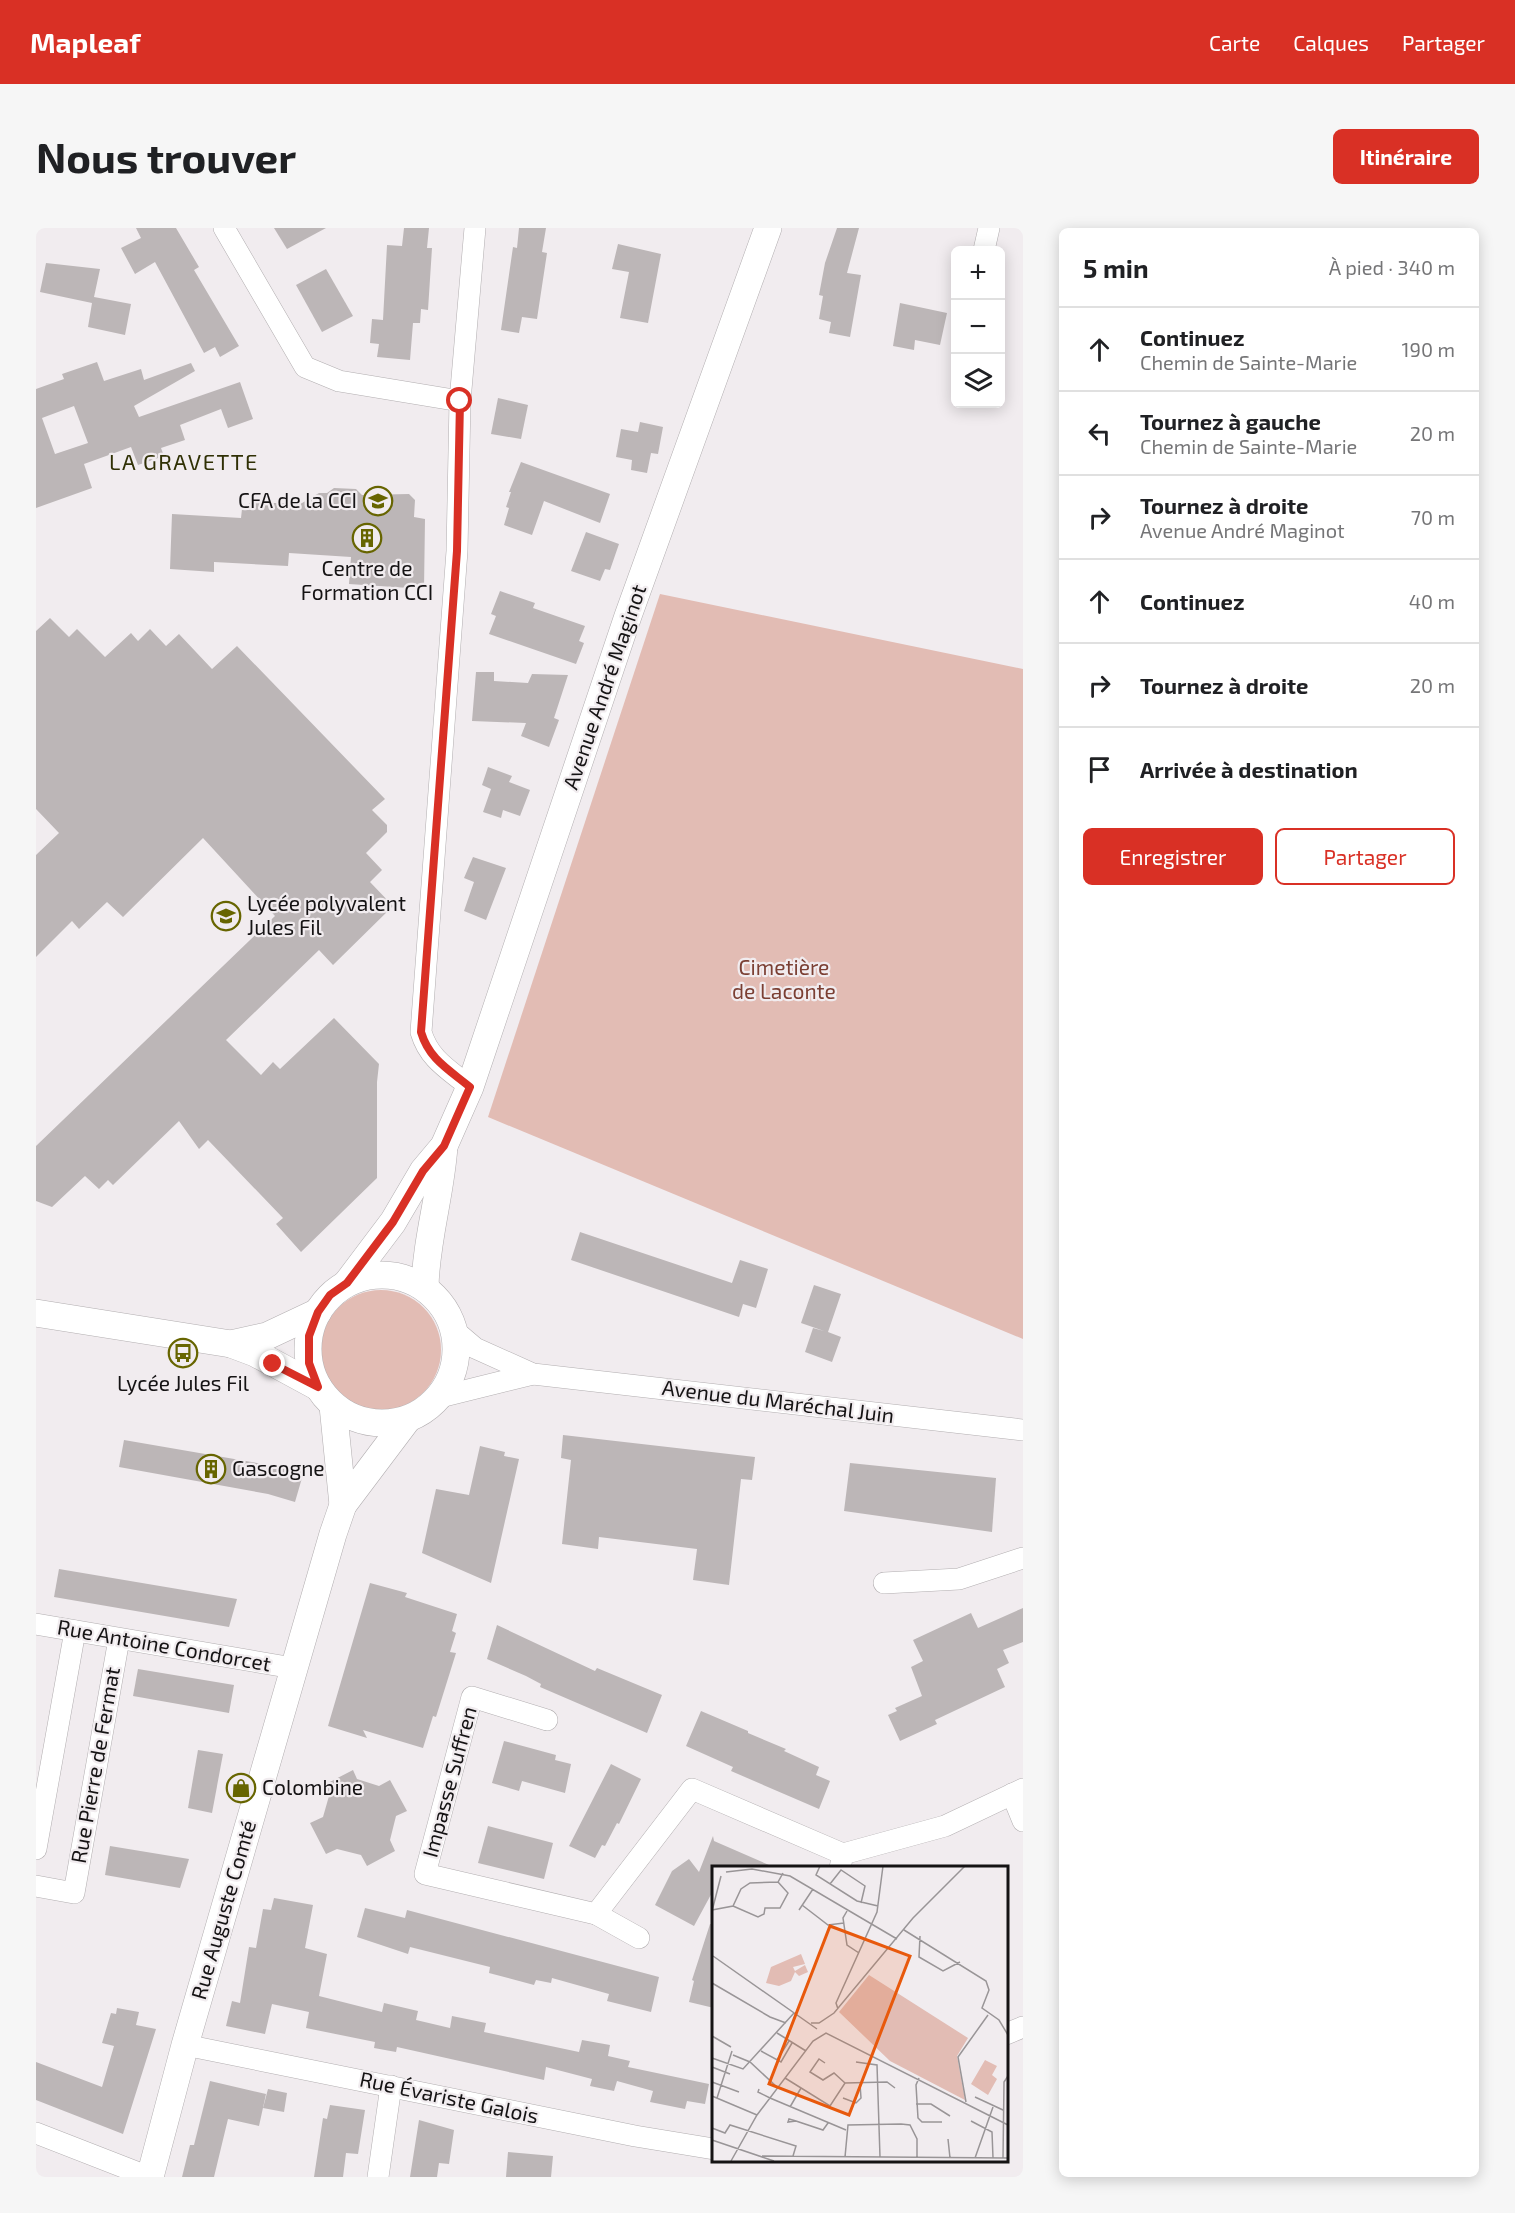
<!DOCTYPE html>
<html lang="fr">
<meta charset="utf-8">
<style>
:root{--surface:#fff;--page:#f6f6f6;--text:#202124;--muted:#757577;--line:#e0e0e0;--accent:#d93025}
body{margin:0;font-family:"Exo 2",sans-serif;background:var(--page);color:var(--text)}
.controls{position:absolute;right:18px;top:18px;display:grid;overflow:hidden;border-radius:9px;box-shadow:0 3px 15px #0003}
.controls button{width:54px;height:54px;display:grid;place-items:center;padding:0;border:0;border-bottom:2px solid var(--line);background:var(--surface);color:var(--text);font:30px sans-serif}
.stop{position:absolute;width:18px;height:18px;margin:-14px;border:4px solid #d93025;border-radius:50%;background:#fff}
.stop.end{background:#d93025;border-color:#fff;box-shadow:0 2px 6px #0008}
.list{margin:0;padding:0;list-style:none}
h2{display:flex;justify-content:space-between;align-items:center;height:78px;margin:0;padding:0 24px;font-size:26px}
h2 small{font-size:20px;font-weight:400;color:var(--muted)}
.list li{display:grid;grid-template-columns:39px 1fr auto;gap:18px;align-items:center;box-sizing:border-box;height:84px;padding:0 24px;border-top:2px solid var(--line)}
.list b{display:block;font-size:22px;white-space:nowrap}
.list p{margin:0;font-size:20px;white-space:nowrap;color:var(--muted)}
.list em{font-size:20px;font-style:normal;color:var(--muted)}
.actions{display:flex;gap:12px;padding:18px 24px}
.actions a{flex:1;padding:14px 0;border:2px solid var(--accent);border-radius:9px;text-align:center;font-size:21px;color:var(--accent)}
.actions .main{background:var(--accent);color:#fff}
.icon{flex:none;width:33px;height:33px;fill:none;stroke:currentColor;stroke-width:2;stroke-linecap:round;stroke-linejoin:round}
.map{position:relative;flex:none;width:987px;height:1949px;overflow:hidden;border-radius:9px}
header{display:flex;align-items:center;gap:36px;box-sizing:border-box;height:84px;padding:0 30px;background:var(--accent);color:#fff}
header strong{font-size:28px}
nav{display:flex;gap:33px;margin-inline-start:auto;font-size:21px}
.intro{display:flex;align-items:center;justify-content:space-between;box-sizing:border-box;height:144px;padding:0 36px}
h1{margin:0;font-size:42px}
.button{padding:15px 27px;border-radius:9px;background:var(--accent);color:#fff;font-size:21px;font-weight:700}
main{display:flex;gap:36px;padding:0 36px}
aside{flex:1;background:var(--surface);border-radius:9px;box-shadow:0 3px 15px #0003}
.map>svg:first-child{display:block}
.green{fill:#e2bcb4}
.building{fill:#bcb6b7;fill-rule:evenodd}
.lines{fill:none;stroke-linecap:round;stroke-linejoin:round}
.minor-casing{stroke:#b2aeb0;stroke-width:22}
.tertiary-casing{stroke:#b2aeb0;stroke-width:28}
.minor{stroke:#fff;stroke-width:21}
.tertiary{stroke:#fff;stroke-width:27}
.route{stroke:#d93025;stroke-width:8}
.labels{text-anchor:middle;stroke-width:4.5;stroke-linejoin:round;paint-order:stroke}
.poi-label{font-size:21px;fill:#151314;stroke:#f1ecef;text-anchor:start}
.street-label{font-size:21px;fill:#151314;stroke:#f1ecef}
.park-label{font-size:21px;fill:#7b3f33;stroke:#f1ecef}
.neighbourhood-label{font-size:22px;letter-spacing:1.5px;fill:#303005;stroke:#f1ecef}
.inset-road{fill:none;stroke:#999597;stroke-width:1.5}
.view{fill:#e8590c;fill-opacity:0.15;stroke:#e8590c;stroke-width:3}
.inset-edge{fill:none;stroke:#151314;stroke-width:3}
</style>
<header>
<strong>Mapleaf</strong>
<nav><a>Carte</a><a>Calques</a><a>Partager</a></nav>
</header>
<div class="intro"><h1>Nous trouver</h1><a class="button">Itinéraire</a></div>
<main>
<div class="map">
<svg width="987" height="1949" viewBox="0 0 987 1949">
<rect width="100%" height="100%" fill="#f1ecef"/>
<g class="green">
<path d="M624,366l363,75v670l-535,-222z"/>
<circle cx="345" cy="1122" r="60"/>
</g>
<g class="building">
<path d="M100,0h40l23,39 -5,3 45,76 -19,11 -5,-10 -11,6 -49,-91 -20,12 -14,-26 20,-10z"/>
<path d="M238,0h52l-39,21z"/>
<path d="M368,0h25l-2,20h5l-4,62 -7,-1 -1,14h-7l-3,37 -33,-3 2,-13 -9,-1 2,-24 11,1 4,-75 15,1z"/>
<path d="M483,0h27l-4,24 5,1 -10,66 -15,-2 -3,16 -18,-3 12,-83 4,1z"/>
<path d="M801,0h22l-12,45 14,2 -11,62 -21,-4 2,-11 -12,-3 4,-23 -4,-1 6,-32z"/>
<path d="M582,16l43,10 -13,69 -28,-5 9,-46 -17,-3z"/>
<path d="M10,35l54,6 -6,28 37,7 -6,31 -37,-8 4,-24 -52,-11z"/>
<path d="M290,41l27,47 -31,16 -26,-47z"/>
<path d="M864,75l47,10 -7,32 -25,-5 -1,10 -21,-4z"/>
<path d="M61,134l7,19 37,-12 3,11 47,-17 4,8 -61,35 5,11 101,-35 13,37 -25,9 -7,-19 -41,16 5,15 -24,8 3,8 -26,9 -7,-18 -47,17 8,24 -56,20v-119l28,-10 -2,-5zM38,178l14,37 -33,11 -13,-36z"/>
<path d="M462,170l30,7 -7,34 -30,-5z"/>
<path d="M604,194l23,5 -5,27 -7,-1 -4,20 -16,-3 1,-10 -16,-3 5,-28 17,3z"/>
<path d="M485,234l89,32 -10,29 -56,-22 -12,34 -28,-10 5,-17 -3,-1 5,-15h-2z"/>
<path d="M298,260l22,1 6,6 47,-1 6,6 -1,17 11,2 -1,70 -75,-5 2,-27 -62,-4 -1,13 -74,-4v10l-44,-3 2,-55 69,4 1,-9h6l1,-6h53l17,-10h8z"/>
<path d="M550,304l33,12 -9,26 -5,-1 -5,12 -29,-10z"/>
<path d="M464,363l35,12 -2,5 52,18 -6,15 5,2 -8,21 -87,-30 7,-18 -5,-2z"/>
<path d="M14,390l19,19 8,-8 28,28 26,-24 7,8 12,-12 16,17 13,-12 33,35 25,-23 148,153 -13,11 15,15v7l-21,21 16,17 -12,12 23,24 -60,59 -14,-15 -93,90 35,35 12,-13 7,7 54,-51 45,46 -2,18v96l-76,74 -25,-28 7,-6 -75,-78 -9,9 -20,-28 -66,64 -5,-5 -9,9 -14,-13 -33,31 -16,-6v-55l239,-230 -72,-78 -80,79 -16,-15 -28,27 -7,-8 -36,36v-102l23,-22 -23,-24v-178z"/>
<path d="M440,444h18v9l34,2 4,-9 36,1 -14,43 5,2 -10,27 -28,-11 5,-13 -54,-2z"/>
<path d="M452,539l24,9 -3,6 21,8 -10,26 -17,-6 -2,8 -18,-6 8,-23 -9,-4z"/>
<path d="M437,629l33,11 -20,52 -22,-9 10,-29 -10,-4z"/>
<path d="M544,1004l152,51 8,-23 28,9 -12,39 -13,-4 -4,13 -168,-57z"/>
<path d="M778,1057l27,9 -13,38 13,5 -9,25 -27,-10 8,-24 11,3 -23,-8z"/>
<path d="M527,1207l192,22 -3,23 -11,-1 -12,106 -36,-5 4,-31 -98,-12 -1,12 -36,-5 9,-84 -10,-2z"/>
<path d="M88,1212l180,31 -9,31 -27,-8 -149,-27z"/>
<path d="M444,1218l25,6 -1,4 15,3 -28,124 -69,-30 14,-64 33,6z"/>
<path d="M814,1235l146,15 -4,54 -148,-21z"/>
<path d="M23,1341l178,30 -8,28 -175,-30z"/>
<path d="M334,1355l37,10 -2,4 52,17 -5,17 4,2 -6,19 6,1 -20,64 -3,-1 -10,32 -60,-18 4,8 -39,-12z"/>
<path d="M987,1380v34l-20,8 6,13 -12,6 8,18 -70,33 2,4 -37,17 -12,-26 9,-4 -2,-3 27,-12 -11,-29 12,-6 -10,-21 58,-27 7,15z"/>
<path d="M461,1397l98,46 2,-3 65,27 -15,38 -107,-46 1,-3 -15,-8 -39,-17z"/>
<path d="M102,1441l96,16 -5,28 -96,-17z"/>
<path d="M665,1483l47,20v2l38,16 -2,2 35,16 -3,8 14,6 -11,28 -88,-38 2,-4 -47,-21z"/>
<path d="M468,1513l52,14 -1,5 16,4 -6,29 -43,-12 -3,10 -27,-8z"/>
<path d="M162,1522l25,4 -11,59 -24,-5z"/>
<path d="M575,1536l30,15 -22,45 -2,-1 -12,23 -3,-1 -7,13 -26,-12z"/>
<path d="M317,1542l4,9 22,7 11,-6 17,31 -11,5 -6,24 5,11 -28,15 -6,-11 -24,-6 -11,5 -16,-31 13,-6 6,-21 -7,-10z"/>
<path d="M452,1598l65,17 -9,36 -66,-16z"/>
<path d="M677,1608l1,5 62,27h-62v21l-20,37 -39,-21 17,-34 17,-12 10,13z"/>
<path d="M74,1618l79,13 -9,29 -75,-13z"/>
<path d="M238,1670l39,7 -8,43 22,6 -8,42 63,16 2,-9 34,8 -2,9 34,8 2,-12 34,7 -2,9 95,20 3,-12 28,5 -2,11 22,5 -2,6 81,17 -4,20 -18,-3 -2,8 -35,-7 3,-11 -36,-10 -3,10 -24,-5 2,-7 -46,-12 -2,13 -147,-33 -1,5 -22,-4 1,-6 -69,-14 3,-16 -37,-8 -7,30 -39,-8 6,-25 8,2 9,-56 7,1 7,-39 8,1z"/>
<path d="M329,1680l40,10 2,-8 252,67 -8,35 -44,-11 2,-7 -57,-16 -1,5 -15,-3 -2,5 -45,-12 1,-6 -80,-20 -2,7 -51,-17z"/>
<path d="M674,1696h4v84l-25,-6 5,-21 -2,-1z"/>
<path d="M81,1780l22,4 -3,13 20,4 -33,105 -87,-34v-38l66,25 12,-41 -12,-3 9,-30 5,1z"/>
<path d="M174,1853l56,13 -7,32 -31,-7 -14,58h-32l8,-32h4z"/>
<path d="M232,1861l19,4 -3,19 -21,-4z"/>
<path d="M294,1877l35,5 -7,44 -12,-1 -3,24h-29l9,-59 4,1z"/>
<path d="M383,1892l35,10 -5,34 -10,-1 -2,14h-27z"/>
<path d="M472,1924l45,4 -2,21h-45z"/>
</g>
<g class="lines">
<g class="minor-casing">
<g id="minor">
<path d="M188,0l81,139 34,14 121,20"/>
<path d="M948,22l5,-22"/>
<path d="M434,859c-22,-18 -41,-28 -49,-55l36,-481 3,-150 15,-173"/>
<path d="M419,1103l20,17 58,26 490,56"/>
<path d="M404,1169l93,-23"/>
<path d="M848,1355l75,-4 64,-21"/>
<path d="M0,1396l257,44"/>
<path d="M511,1492l-75,-23 -47,177 171,40 96,-125 151,65"/>
<path d="M976,1566l11,27"/>
<path d="M0,1621l39,-218"/>
<path d="M804,1640l3,-14 102,-28 78,-37"/>
<path d="M0,1658l38,7 45,-254"/>
<path d="M560,1686l43,24"/>
<path d="M970,1806l17,-7"/>
<path d="M149,1817l450,91 79,13"/>
<path d="M0,1905l113,44"/>
<path d="M342,1949l13,-91"/>
</g>
</g>
<g class="tertiary-casing">
<g id="tertiary">
<circle cx="346" cy="1121" r="74"/>
<path d="M311,1055l46,-61 30,-51 21,-25 26,-59 158,-471 140,-388"/>
<path d="M389,1059c1,-48 16,-93 19,-141"/>
<path d="M0,1085l195,31 24,9 63,34"/>
<path d="M195,1116l36,-8 51,-24"/>
<path d="M297,1178l10,99"/>
<path d="M114,1949l35,-132 148,-511 10,-29 64,-85"/>
</g>
</g>
<use href="#minor" class="minor"/>
<use href="#tertiary" class="tertiary"/>
</g>
<g class="lines">
<path class="route" d="M237,1136l45,23 -9,-24v-27l9,-24 12,-17 17,-12 46,-61 30,-51 21,-25 26,-59c-22,-18 -41,-28 -49,-55l36,-481 3,-150"/>
</g>
<defs>
<g id="university-ring" transform="scale(1.5)"><circle r="9.5" fill="#f1ecef" stroke="#676500" stroke-width="1.5"/><path d="M0-5L7-2L0 1L-7-2ZM-4 1L0 2.5L4 1V4Q0 6-4 4Z" fill="#676500"/></g>
<g id="building-ring" transform="scale(1.5)"><circle r="9.5" fill="#f1ecef" stroke="#676500" stroke-width="1.5"/><path d="M-4-6H4V6H1V3H-1V6H-4ZM-2.5-4.3h1.7v1.8h-1.7ZM.8-4.3h1.7v1.8H.8ZM-2.5-1h1.7V.8h-1.7ZM.8-1h1.7V.8H.8Z" fill="#676500"/></g>
<g id="school-ring" transform="scale(1.5)"><circle r="9.5" fill="#f1ecef" stroke="#676500" stroke-width="1.5"/><path d="M0-5L7-2L0 1L-7-2ZM-4 1L0 2.5L4 1V4Q0 6-4 4Z" fill="#676500"/></g>
<g id="bus-ring" transform="scale(1.5)"><circle r="9.5" fill="#f1ecef" stroke="#676500" stroke-width="1.5"/><path d="M-5-6H5V4H4V6H2V4H-2V6H-4V4H-5ZM-3.5-4V0h7V-4ZM-3.5 1.2v1.5H-2V1.2ZM2 1.2v1.5H3.5V1.2Z" fill="#676500"/></g>
<g id="shop-ring" transform="scale(1.5)"><circle r="9.5" fill="#f1ecef" stroke="#676500" stroke-width="1.5"/><path d="M-5-2.5h2.3a2.7 3.5 0 0 1 5.4 0H5L5.5 6h-11ZM-1.5-2.5h3a1.5 2.3 0 0 0-3 0Z" fill="#676500"/></g>
</defs>
<g fill-rule="evenodd">
<use href="#university-ring" x="342" y="273"/>
<use href="#building-ring" x="331" y="310"/>
<use href="#school-ring" x="190" y="688"/>
<use href="#bus-ring" x="147" y="1125"/>
<use href="#building-ring" x="175" y="1241"/>
<use href="#shop-ring" x="205" y="1560"/>
</g>
<g class="labels">
<g class="poi-label">
<text x="321" y="280" text-anchor="end">CFA de la CCI</text>
<text x="331" y="348" text-anchor="middle">Centre de<tspan x="331" dy="24">Formation CCI</tspan></text>
<text x="211" y="683">Lycée polyvalent<tspan x="211" dy="24">Jules Fil</tspan></text>
<text x="147" y="1163" text-anchor="middle">Lycée Jules Fil</text>
<text x="196" y="1248">Gascogne</text>
<text x="226" y="1567">Colombine</text>
</g>
<g class="street-label">
<text transform="translate(569 459) rotate(-71)" y="7">Avenue André Maginot</text>
<text transform="translate(742 1174) rotate(7)" y="7">Avenue du Maréchal Juin</text>
<text transform="translate(128 1418) rotate(10)" y="7">Rue Antoine Condorcet</text>
<text transform="translate(60 1537) rotate(-80)" y="7">Rue Pierre de Fermat</text>
<text transform="translate(414 1554) rotate(-75)" y="7">Impasse Suffren</text>
<text transform="translate(188 1682) rotate(-74)" y="7">Rue Auguste Comté</text>
<text transform="translate(413 1870) rotate(12)" y="7">Rue Évariste Galois</text>
</g>
<g class="park-label">
<text x="748" y="747">Cimetière<tspan x="748" dy="24">de Laconte</tspan></text>
</g>
<g class="neighbourhood-label">
<text x="148" y="242">LA GRAVETTE</text>
</g>
</g>
<g transform="translate(676 1638)">
<rect width="296" height="296" fill="#f1ecef"/>
<path d="M89,88l4,10 -12,3 2,4 10,-6 3,7 -9,4 -4,-4 -4,9 -12,5 -13,-3 5,-16zM157,109l99,63 -11,18 8,44 -75,-39 -51,-49zM273,194l12,6 -5,9 5,4 -9,16 -17,-11z" fill="#e2bcb4"/>
<path class="inset-road" d="M108,0l-4,9 41,26 21,5M14,6l26,-3 38,7 107,63M118,18l11,-14 24,16 -4,17M90,39l26,20 16,-2M21,40l25,11 6,-3 1,-6h15l8,-15 -10,-11M0,44l21,-4 8,-17 9,-6 28,-1 5,-9M87,44l14,-21M0,45l9,-35M135,45l-4,7 4,27 12,8M192,64l82,51 3,9 -7,18 17,12 9,15M208,70l-1,21 24,14 17,-9M1,90l104,73M0,117l58,34 16,6M126,143l-2,-6 41,-91 6,-46M99,157h8l15,-10 79,-95 52,-52M65,167l29,18M0,170l19,11M49,185l20,11 11,-19M21,189l17,7 28,26M0,192l31,11 51,-56M65,194l12,-19M144,196l21,3 3,92M113,197l-6,-4 -9,13 13,8 11,-7 11,10M0,201l18,7M73,212l45,28 15,-23 42,-1 8,6M207,212l-3,7 2,33 4,4h20M0,216l27,10M47,223l-1,3 12,6 76,32M0,230l45,19M263,231l28,13M5,232l15,-47M131,232l13,5 5,-5 -1,-14M254,236l-8,-45 30,-42M204,238h15l19,12M78,241l11,-19M84,255l-8,1 1,-3 7,2 27,9 5,-7M259,255l21,11 1,26M0,262l13,5 5,-8 66,21 -3,10M236,273l2,19M0,274l62,21M50,290l246,2M133,291l3,-32 53,-1 9,1 7,14v18M263,292l18,-51M291,292l1,-76 4,-6M19,295l26,-46 56,-74 13,-8 182,92"/>
<path class="view" d="M118,60l80,30 -61,159 -80,-31z"/>
<rect width="296" height="296" class="inset-edge"/>
</g>
</svg>
<div class="controls">
<button>+</button>
<button>−</button>
<button><svg class="icon" aria-label="layers" viewBox="0 0 24 24"><path d="M12 4l9 5-9 5-9-5zM3 14l9 5 9-5"/></svg></button>
</div>
<div class="stop" style="left:424px;top:173px"></div>
<div class="stop end" style="left:237px;top:1136px"></div>
</div>
<aside>
<h2>5 min<small>À pied · 340 m</small></h2>
<ul class="list">
<li><svg class="icon" aria-label="ahead" viewBox="0 0 24 24"><path d="M12 20V5M6 11l6-6 6 6"/></svg><div><b>Continuez</b><p>Chemin de Sainte-Marie</p></div><em>190 m</em></li>
<li><svg class="icon" aria-label="left" viewBox="0 0 24 24"><path d="M17 20v-9H6M10 6l-5 5 5 5"/></svg><div><b>Tournez à gauche</b><p>Chemin de Sainte-Marie</p></div><em>20 m</em></li>
<li><svg class="icon" aria-label="right" viewBox="0 0 24 24"><path d="M7 20v-9h11M14 6l5 5-5 5"/></svg><div><b>Tournez à droite</b><p>Avenue André Maginot</p></div><em>70 m</em></li>
<li><svg class="icon" aria-label="ahead" viewBox="0 0 24 24"><path d="M12 20V5M6 11l6-6 6 6"/></svg><div><b>Continuez</b></div><em>40 m</em></li>
<li><svg class="icon" aria-label="right" viewBox="0 0 24 24"><path d="M7 20v-9h11M14 6l5 5-5 5"/></svg><div><b>Tournez à droite</b></div><em>20 m</em></li>
<li><svg class="icon" aria-label="arrive" viewBox="0 0 24 24"><path d="M6 21V4h12l-3 4 3 4H6"/></svg><div><b>Arrivée à destination</b></div></li>
</ul>
<div class="actions"><a class="main">Enregistrer</a><a>Partager</a></div>
</aside>
</main>
